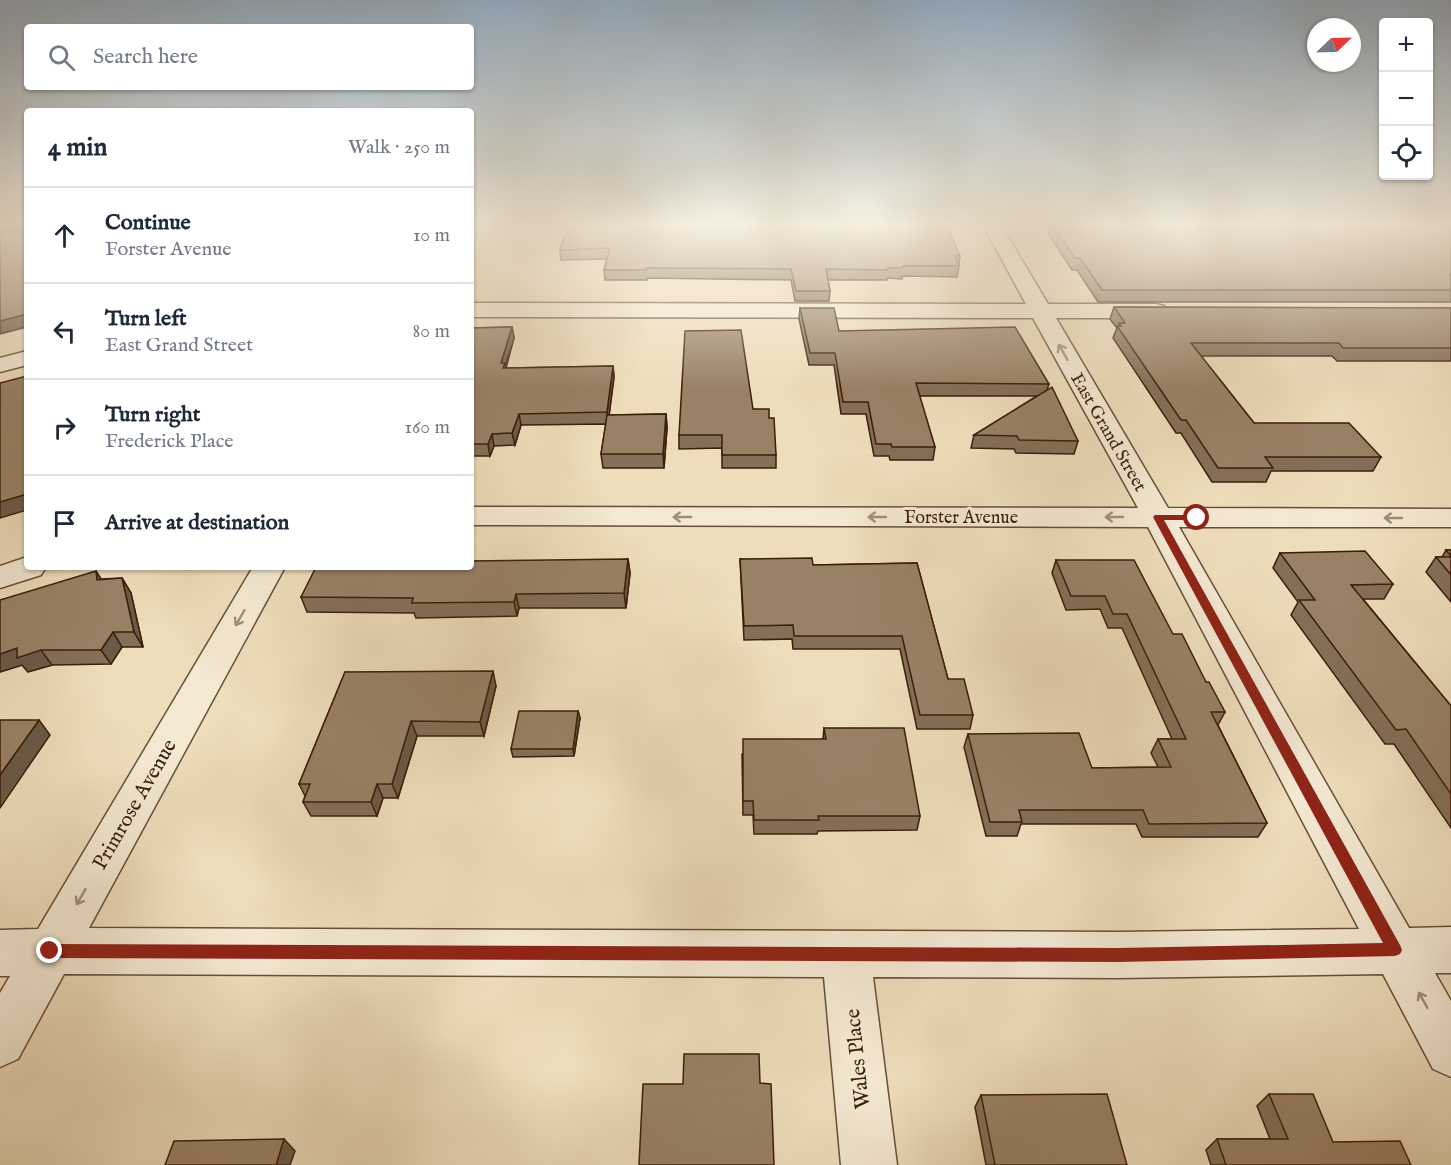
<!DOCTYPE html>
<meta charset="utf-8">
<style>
:root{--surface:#fff;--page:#f2f2f3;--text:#1f2937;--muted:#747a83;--line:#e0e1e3}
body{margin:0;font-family:"IM FELL English",serif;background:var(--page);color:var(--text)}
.controls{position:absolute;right:18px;top:18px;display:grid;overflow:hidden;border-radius:6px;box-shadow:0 2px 4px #0004}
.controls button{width:54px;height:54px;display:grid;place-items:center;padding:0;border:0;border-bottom:2px solid var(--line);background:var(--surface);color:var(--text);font:30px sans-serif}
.compass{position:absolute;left:1307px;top:18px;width:54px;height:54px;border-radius:50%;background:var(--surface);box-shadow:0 2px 4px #0004;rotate:67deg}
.stop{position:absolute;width:18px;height:18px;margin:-14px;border:4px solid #8f2418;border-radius:50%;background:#fff}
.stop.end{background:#8f2418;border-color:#fff;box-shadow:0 2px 6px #0008}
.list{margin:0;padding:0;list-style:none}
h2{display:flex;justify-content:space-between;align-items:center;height:78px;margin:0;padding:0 24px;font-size:26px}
h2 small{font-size:20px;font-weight:400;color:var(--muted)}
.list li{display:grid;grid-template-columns:39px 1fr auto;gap:18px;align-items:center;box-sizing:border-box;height:96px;padding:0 24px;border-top:2px solid var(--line)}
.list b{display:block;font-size:22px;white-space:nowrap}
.list p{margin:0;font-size:20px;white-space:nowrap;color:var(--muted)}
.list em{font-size:20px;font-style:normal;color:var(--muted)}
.icon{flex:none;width:33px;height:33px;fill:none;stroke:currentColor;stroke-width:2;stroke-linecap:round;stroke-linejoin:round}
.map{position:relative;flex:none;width:1451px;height:1165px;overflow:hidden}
.search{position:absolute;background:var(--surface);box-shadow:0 2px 4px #0004;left:24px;top:24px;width:450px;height:66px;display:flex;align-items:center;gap:15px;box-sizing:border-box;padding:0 21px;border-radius:6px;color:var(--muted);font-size:22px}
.panel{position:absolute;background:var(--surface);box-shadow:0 2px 4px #0004;left:24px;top:108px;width:450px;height:462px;border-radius:6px}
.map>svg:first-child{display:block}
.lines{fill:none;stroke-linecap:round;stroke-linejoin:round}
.minor-casing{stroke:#684e36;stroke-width:3}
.minor{fill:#f4e9d3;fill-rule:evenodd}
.wall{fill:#846f58;stroke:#3c1e09;stroke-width:1.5}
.shaded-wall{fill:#6b5a47;stroke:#3c1e09;stroke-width:1.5}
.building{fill:#998166;stroke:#3c1e09;stroke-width:1.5}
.oneway{stroke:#a18e78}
.route{fill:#8f2418}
.labels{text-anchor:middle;stroke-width:6;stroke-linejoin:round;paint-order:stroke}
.street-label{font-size:18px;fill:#3c1e09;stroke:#f4e9d3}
.near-street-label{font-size:21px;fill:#3c1e09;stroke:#f4e9d3}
</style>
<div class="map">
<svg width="1451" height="1165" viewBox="0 0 1451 1165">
<rect width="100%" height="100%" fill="#edb"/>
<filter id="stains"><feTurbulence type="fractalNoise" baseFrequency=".00333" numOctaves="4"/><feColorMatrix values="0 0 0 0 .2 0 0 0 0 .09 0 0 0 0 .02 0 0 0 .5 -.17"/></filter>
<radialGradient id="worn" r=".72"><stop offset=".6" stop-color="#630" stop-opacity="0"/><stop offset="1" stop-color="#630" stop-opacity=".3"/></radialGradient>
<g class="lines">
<g class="minor-casing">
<g id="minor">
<path d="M983,225h18l47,79h108l8,2 3,5 -3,5 -8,2h-100l112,190 283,1v18h-272l230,401 42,-1v46h-16l16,28v76l-18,-8 -50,-95 -265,4 -245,-1 24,188h-56l-17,-188 -760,-3 -46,85 -18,8v-74l10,-17h-10v-46l38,-1 215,-362h32l-196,361 1029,4 241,-3 -211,-402 -677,-2v-18l667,1 -105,-190 -562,-1v-14l555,1z"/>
<path d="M27,351v14l-27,7v-14z"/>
<path d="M27,557v10h19l-5,8 -41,13v-22z"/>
</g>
</g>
<use href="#minor" class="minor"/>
</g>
<g class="wall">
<path d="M568,225l392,31 -1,10 -2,11 -55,-1v3l-15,-1v2h-59l2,11 -1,10h-34l-4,-21 -144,-2v2h-42l-1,-10 3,-11 -46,1 -1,-10z"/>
<path d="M1048,225h403v77h-353l-21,-32h-5l-25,-38 2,-6z"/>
<path d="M1114,307l337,1v53h-114l-5,-5h-131l53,67 127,34 -8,14h-102l-5,11h-54l-31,-49h-5l-63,-95 4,-10 -7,-9z"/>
<path d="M800,308l39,23 210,53 -2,6 31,51 -4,13 -58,-1 -2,-4 -43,-1 3,-13 63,-39h-118l16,51 -2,13h-43l-1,-4h-15l-8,-42h-25l-7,-49h-25l-10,-46z"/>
<path d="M512,327l2,11 -8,30 107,-2 1,11 -5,38 57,-1 1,14 -3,40h-61l-2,-14 5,-30 -85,1 -6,20 -21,1 -4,10h-19v-128z"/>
<path d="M753,409l16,9 7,37v13h-54v-20l-43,1v-14z"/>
<path d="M1446,550h5v52l-25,-30 10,-15h6z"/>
<path d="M1280,553l113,31 -9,15h-21l88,107v122l-57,-84h-9l-94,-129 7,-13 -25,-34z"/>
<path d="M628,559l2,14 -4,35h-107l-2,8 -101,2 -2,-5 -107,-1 -6,-15z"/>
<path d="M740,559l73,6 104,-2 31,116 25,36 -3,14h-53l-17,-80h-107l-1,-10 -48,1z"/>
<path d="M1056,560l117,74 33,48 19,30 -7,13 49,98 -9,14h-116l-6,-13h-115l-4,12h-31l-22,-89 4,-13 124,34 66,-1 -7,-14 7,-14h14l-50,-111h-14l-8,-19 -34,1 -14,-37z"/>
<path d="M122,578l9,15 12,54h-21l-11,17 -59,1 -24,7 -6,-7 -22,7v-72l101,-21z"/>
<path d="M345,672l151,14 -12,50h-67l-19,62h-15l-6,18h-66l-8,-14 2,-6 -6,-12z"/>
<path d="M578,711l2,7 -6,38 -61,1 -2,-8z"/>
<path d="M824,728l96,88 -3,14 -99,1 -1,3h-63l-1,-19h-10l-1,-61 81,-15z"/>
<path d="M1269,1094l64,48 78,23h-200l-5,-15 11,-11h53l-13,-33z"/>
<path d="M981,1095l146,70h-141l-11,-58z"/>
</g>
<g class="shaded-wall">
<path d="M0,225h27v1l-27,6z"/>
<path d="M27,314v13l-27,7v-13z"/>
<path d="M512,327l2,11 -9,29 2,7 -6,-11z"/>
<path d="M613,366l1,11 -6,47 -1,-12z"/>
<path d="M519,414l2,11 -6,20 -3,-12z"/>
<path d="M666,414l1,14 -3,40 -1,-14z"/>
<path d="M492,434l2,12 -4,10 -2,-12z"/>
<path d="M27,494v16l-27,8v-16z"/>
<path d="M628,559l2,14 -4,35 -2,-15z"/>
<path d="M96,571l9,14 -8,-5z"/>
<path d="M122,578l9,15 12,54 -9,-15z"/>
<path d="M516,594l3,14 -2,8 -3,-14z"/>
<path d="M113,632l9,15 -11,17 -10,-14z"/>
<path d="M17,648l24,2 11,15 -24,7 -6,-7 -22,7v-18z"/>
<path d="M493,671l3,15 -12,50 -4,-14z"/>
<path d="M578,711l2,7 -6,38 -1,-7z"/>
<path d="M39,720l11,15 -50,73v-33z"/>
<path d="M411,721l6,15 -19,62 -6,-14z"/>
<path d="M377,784l6,14 -6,18 -6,-14z"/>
<path d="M284,1139l11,12 -5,14h-14z"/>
</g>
<g class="building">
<path d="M23,225h4v89l-27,7v-87l23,-4z"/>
<path d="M568,225h379l13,31h-5l4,10h-56v2h-15v2l-62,-1 4,22h-34l-5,-22 -144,-1 -1,2h-42l6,-22 -50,2z"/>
<path d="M1052,225h399v50h-2l2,1v14h-349l-22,-32h-5z"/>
<path d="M1114,307l337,1v40h-108l-4,-5h-148l63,80h95l32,34h-116l8,11h-55l-32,-48h-5l-64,-94h4l-2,-3h6z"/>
<path d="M800,308h34l5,23 176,-4 34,57 -133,-1 19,64h-43l-1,-3h-15l-8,-42h-25l-8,-49h-25z"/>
<path d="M512,327l-11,36h4l-2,5 110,-2 -6,46 -88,2 -7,19 -20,1 -4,10h-17v-116z"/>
<path d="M741,330l12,79h16v9h5l2,37h-54v-20h-43l6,-104z"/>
<path d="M27,376v118l-27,8v-119z"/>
<path d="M1052,387l26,54 -59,-1 -2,-4 -43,-1z"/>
<path d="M666,414l-3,40h-62l6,-39z"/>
<path d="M1446,550h5v6z"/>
<path d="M1365,551l28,33 -42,1 100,121v88l-45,-65 -10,1 -97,-130h16l-35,-47z"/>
<path d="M1436,557h15v18z"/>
<path d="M812,558l1,7 104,-2 31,116h16l9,36h-53l-18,-79h-108l-1,-11 -49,1 -4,-67z"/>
<path d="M628,559l-4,34 -108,1 -2,8 -102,1 1,-5 -112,-1 15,-30h155v-6z"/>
<path d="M1056,560h78l39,74h9l24,48h3l16,30h-14l56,111 -118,1 -6,-14h-124l3,12h-32l-22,-88 111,-1 13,35 79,-1 -13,-28h28l-59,-125h-14l-8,-18h-34z"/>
<path d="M96,571l1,9 25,-2 12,54h-21l-12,18h-60l-24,8v-10l-17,6v-54z"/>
<path d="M493,671l-13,51 -69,-1 -19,63h-15l-6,18h-68l7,-18h-11l46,-112z"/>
<path d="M519,711h59l-5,38h-62z"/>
<path d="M0,720h39l-39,55z"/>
<path d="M824,728h80l16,88h-102l1,4h-65l-1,-19h-10v-62h83z"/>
<path d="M684,1054h75l1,29 11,1 3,81h-135l4,-81h40z"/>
<path d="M1107,1094l20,71h-132l-14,-70z"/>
<path d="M1269,1094h44l20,48 67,-1 11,24h-185l-9,-26h71z"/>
<path d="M284,1139l-8,26h-111l9,-24z"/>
</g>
<defs><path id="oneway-shaft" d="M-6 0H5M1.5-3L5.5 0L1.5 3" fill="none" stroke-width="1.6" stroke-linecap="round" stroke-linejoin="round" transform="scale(1.5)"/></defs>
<g class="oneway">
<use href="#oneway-shaft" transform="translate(1063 352) rotate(-120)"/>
<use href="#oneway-shaft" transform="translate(682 517) rotate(-180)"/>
<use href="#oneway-shaft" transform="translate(877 517) rotate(-180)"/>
<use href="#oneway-shaft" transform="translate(1114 517) rotate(-180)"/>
<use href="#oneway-shaft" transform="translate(1393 518) rotate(-180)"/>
<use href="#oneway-shaft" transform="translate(240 618) rotate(120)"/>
<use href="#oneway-shaft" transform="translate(81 897) rotate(120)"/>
<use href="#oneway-shaft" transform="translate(1423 1000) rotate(-119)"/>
</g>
<linearGradient id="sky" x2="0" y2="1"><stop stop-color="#92aabe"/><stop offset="0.58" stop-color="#f7f0e0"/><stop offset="1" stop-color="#f7f0e0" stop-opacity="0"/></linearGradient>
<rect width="1451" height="388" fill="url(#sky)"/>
<path class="route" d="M1155,515h42l4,3 -4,2h-33l236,425 2,5 -2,4 -5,2 -277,6 -1068,-4 -5,-2 -2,-5 2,-5 5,-2 1068,4 265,-5 -230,-426z"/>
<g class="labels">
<g class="street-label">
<text transform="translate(1109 432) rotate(60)" y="6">East Grand Street</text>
<text x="961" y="523">Forster Avenue</text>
</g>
<g class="near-street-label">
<text transform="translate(134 804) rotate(-60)" y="7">Primrose Avenue</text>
<text transform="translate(857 1059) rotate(-96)" y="7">Wales Place</text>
</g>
</g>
<rect width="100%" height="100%" filter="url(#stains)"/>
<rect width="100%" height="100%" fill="url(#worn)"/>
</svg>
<div class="controls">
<button>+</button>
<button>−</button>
<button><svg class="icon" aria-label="locate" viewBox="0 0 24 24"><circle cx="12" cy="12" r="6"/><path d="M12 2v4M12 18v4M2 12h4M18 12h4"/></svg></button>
</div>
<svg class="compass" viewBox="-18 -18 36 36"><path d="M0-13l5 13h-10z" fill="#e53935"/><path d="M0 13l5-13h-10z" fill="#747a83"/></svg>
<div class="stop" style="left:1197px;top:518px"></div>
<div class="stop end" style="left:50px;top:951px"></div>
<div class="search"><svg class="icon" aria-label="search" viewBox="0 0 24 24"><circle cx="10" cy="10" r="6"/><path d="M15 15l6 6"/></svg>Search here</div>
<section class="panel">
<h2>4 min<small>Walk · 250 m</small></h2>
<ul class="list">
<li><svg class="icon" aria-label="ahead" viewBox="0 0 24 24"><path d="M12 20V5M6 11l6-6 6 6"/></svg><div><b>Continue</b><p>Forster Avenue</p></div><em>10 m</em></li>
<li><svg class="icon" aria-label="left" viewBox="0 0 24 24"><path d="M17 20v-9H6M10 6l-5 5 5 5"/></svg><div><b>Turn left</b><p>East Grand Street</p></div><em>80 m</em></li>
<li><svg class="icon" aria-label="right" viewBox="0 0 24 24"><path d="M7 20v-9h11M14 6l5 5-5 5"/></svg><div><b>Turn right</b><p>Frederick Place</p></div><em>160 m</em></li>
<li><svg class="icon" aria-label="arrive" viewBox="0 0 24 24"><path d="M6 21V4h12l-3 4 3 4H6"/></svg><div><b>Arrive at destination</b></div></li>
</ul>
</section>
</div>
